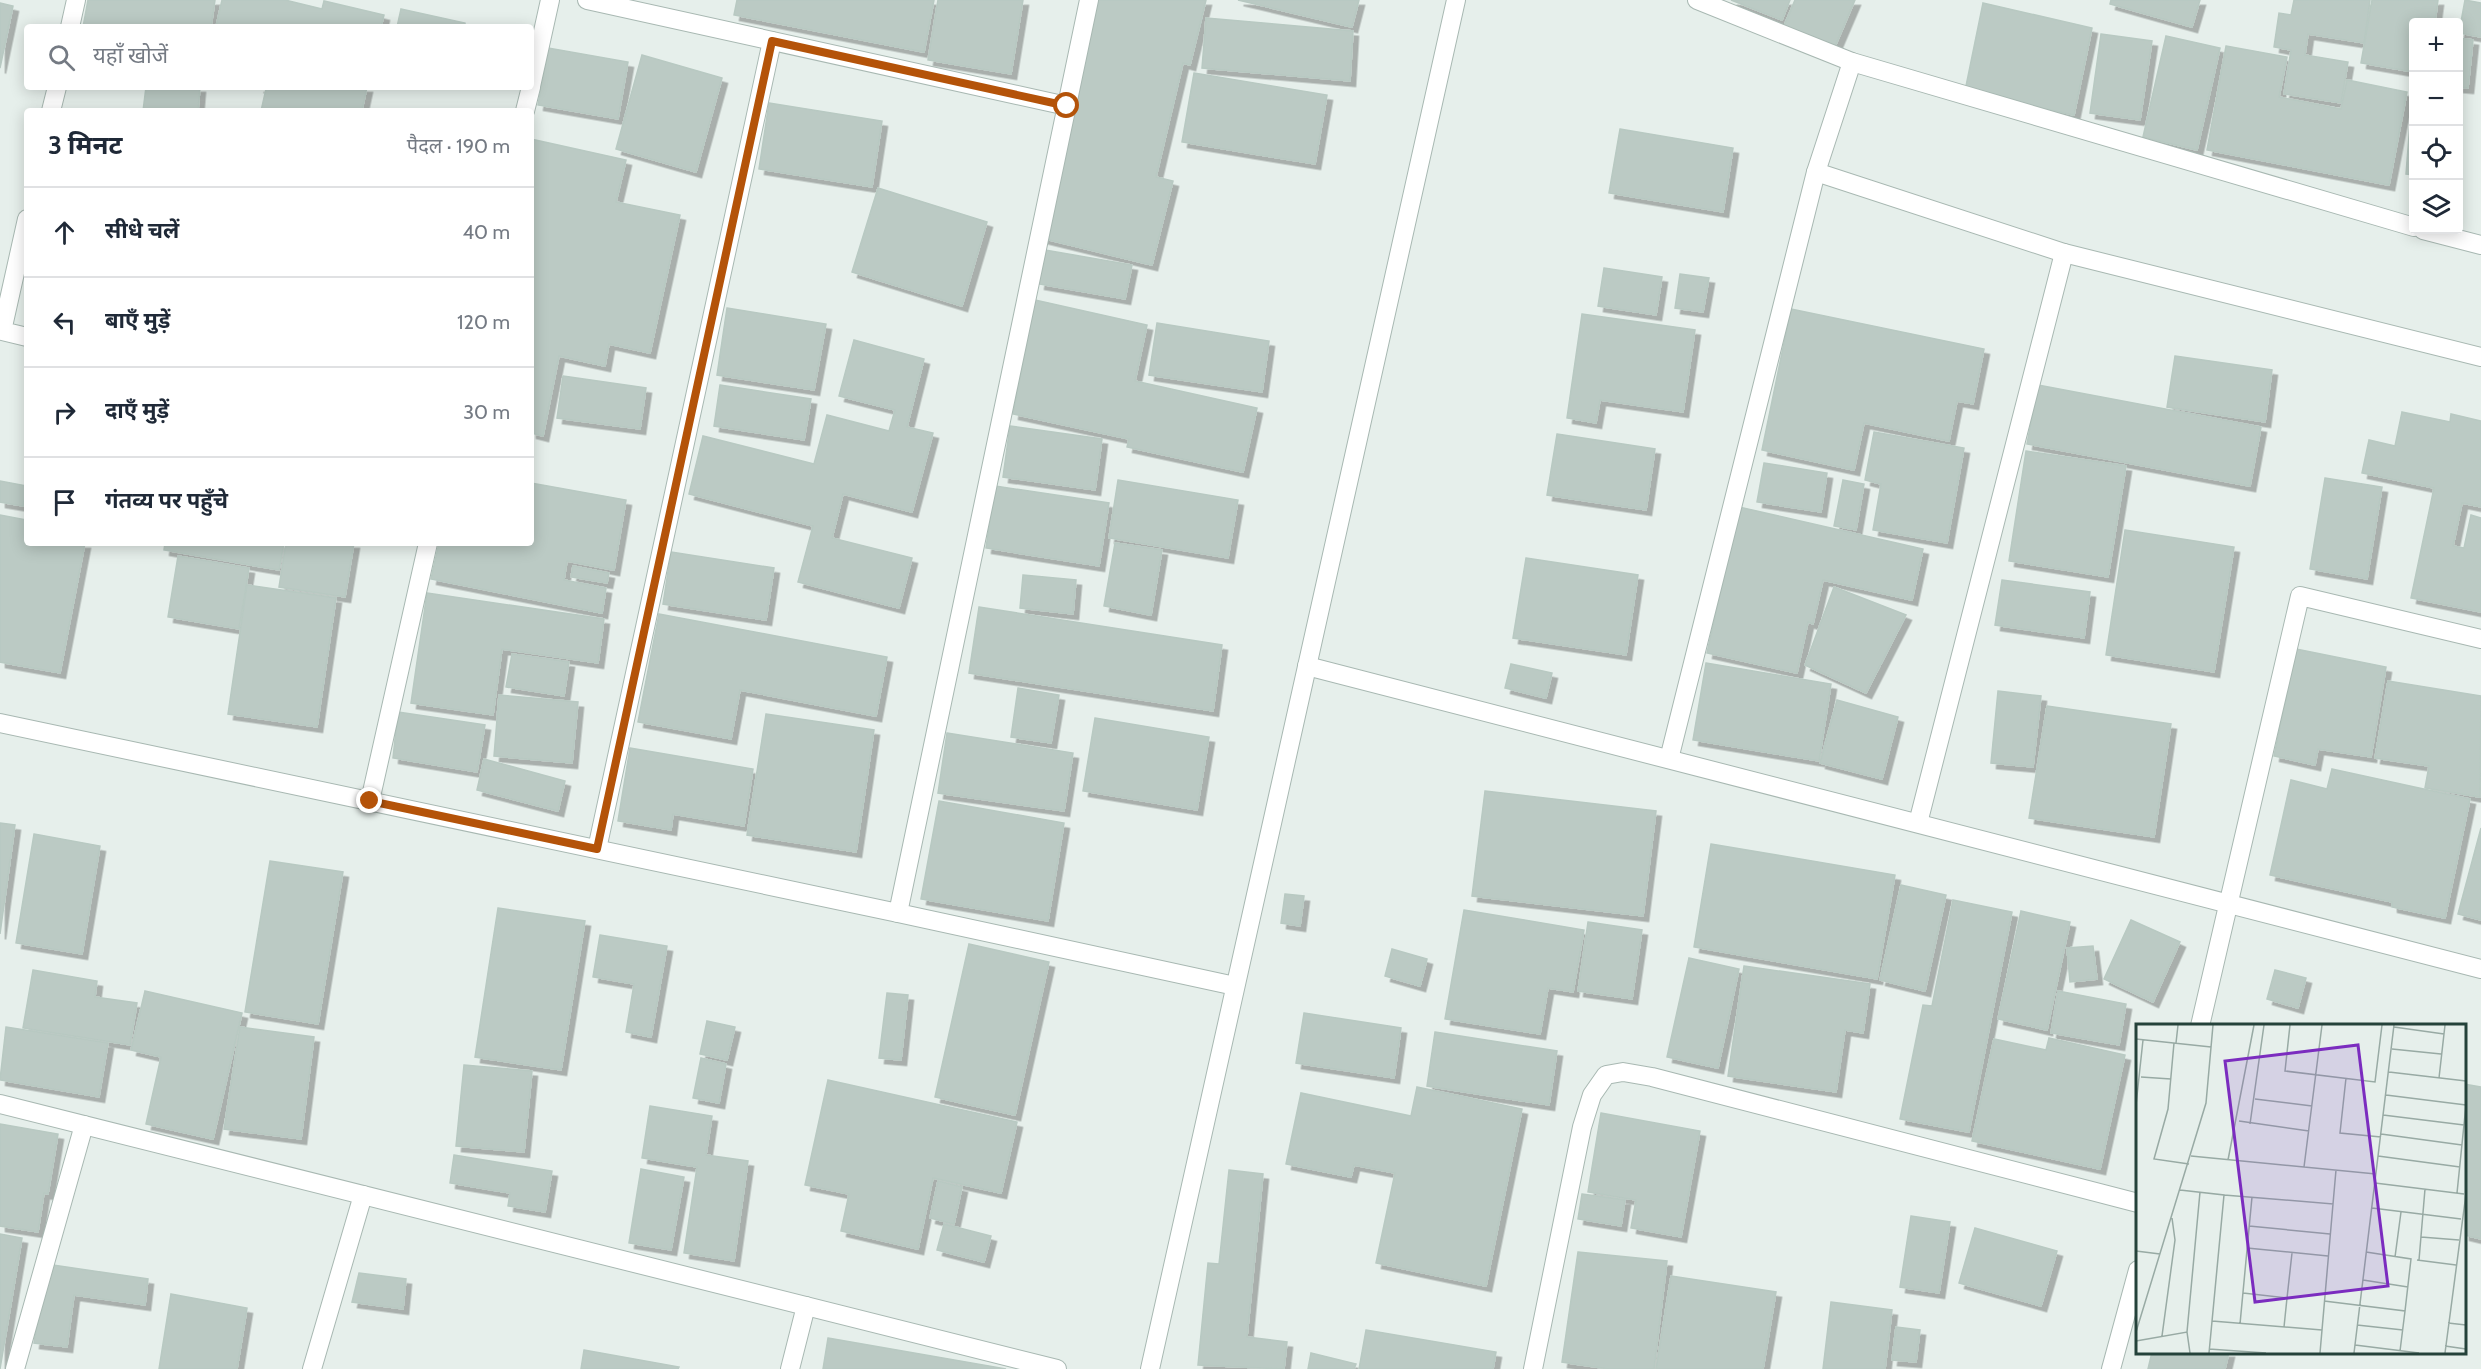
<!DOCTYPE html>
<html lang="hi">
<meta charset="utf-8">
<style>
:root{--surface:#fff;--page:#f2f2f3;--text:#1f2937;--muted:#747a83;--line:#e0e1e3}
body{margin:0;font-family:Cabin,"Noto Sans Devanagari",sans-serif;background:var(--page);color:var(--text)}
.controls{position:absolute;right:18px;top:18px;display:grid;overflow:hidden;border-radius:6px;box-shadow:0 3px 15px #0003}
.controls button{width:54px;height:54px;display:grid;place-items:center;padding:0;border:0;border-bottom:2px solid var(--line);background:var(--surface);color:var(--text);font:30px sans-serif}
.stop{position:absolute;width:18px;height:18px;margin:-14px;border:4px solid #b45309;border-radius:50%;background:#fff}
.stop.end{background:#b45309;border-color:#fff;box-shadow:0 2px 6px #0008}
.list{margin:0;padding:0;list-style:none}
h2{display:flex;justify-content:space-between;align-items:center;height:78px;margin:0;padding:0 24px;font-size:26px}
h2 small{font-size:20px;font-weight:400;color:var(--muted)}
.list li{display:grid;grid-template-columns:39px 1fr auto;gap:18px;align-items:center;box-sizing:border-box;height:90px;padding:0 24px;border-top:2px solid var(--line)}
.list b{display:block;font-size:22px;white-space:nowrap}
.list em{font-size:20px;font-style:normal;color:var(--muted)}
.icon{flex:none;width:33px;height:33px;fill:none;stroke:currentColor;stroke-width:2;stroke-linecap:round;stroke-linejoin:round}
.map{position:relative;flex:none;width:2481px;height:1369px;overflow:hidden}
.search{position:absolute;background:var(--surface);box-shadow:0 3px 15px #0003;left:24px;top:24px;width:510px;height:66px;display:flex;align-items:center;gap:15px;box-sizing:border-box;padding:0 21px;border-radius:6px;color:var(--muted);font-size:22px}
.panel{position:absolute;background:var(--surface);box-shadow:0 3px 15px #0003;left:24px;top:108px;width:510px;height:438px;border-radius:6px}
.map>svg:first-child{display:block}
.building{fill:#bbcac4;stroke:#b8c9c2;stroke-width:1.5;filter:url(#shadow)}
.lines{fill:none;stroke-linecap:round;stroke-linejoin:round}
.minor-casing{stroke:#a8b8b2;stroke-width:20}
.tertiary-casing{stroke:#a8b8b2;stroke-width:20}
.minor{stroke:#fff;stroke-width:18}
.tertiary{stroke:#fff;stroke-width:18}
.route{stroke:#b45309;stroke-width:8}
.inset-road{fill:none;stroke:#98aaa4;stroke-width:1.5}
.view{fill:#7b2cbf;fill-opacity:0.15;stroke:#7b2cbf;stroke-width:3}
.inset-edge{fill:none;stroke:#24423a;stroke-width:3}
</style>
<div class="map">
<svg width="2481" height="1369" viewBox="0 0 2481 1369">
<defs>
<filter id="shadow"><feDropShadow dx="5.5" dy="5.5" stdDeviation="0" flood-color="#0004"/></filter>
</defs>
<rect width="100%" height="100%" fill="#e6efeb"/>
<g class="building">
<path d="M88,0h127l-4,27h-128z"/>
<path d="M222,0h63l37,9 2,-8 60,14 -3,12h-165z"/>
<path d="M737,0h197l-10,52 -190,-37z"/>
<path d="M938,0h85l-12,74 -83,-14z"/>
<path d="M1095,0h111l-16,65 -7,-2 -27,114 17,4 -21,84 -111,-27z"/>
<path d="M1238,0h121l-7,27z"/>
<path d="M1731,0h59l-8,20z"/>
<path d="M1795,0h60l-21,49 -51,-21z"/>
<path d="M2111,0h89l-8,27 -82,-23z"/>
<path d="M2294,0h76l-6,43 -56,-9 -3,21 43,7 -7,41 -57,-9 7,-44 -17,-3 5,-34 12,2z"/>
<path d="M2372,0h66l-3,22h-21v50l-53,-9z"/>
<path d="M2465,0l16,3v34l-22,-4z"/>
<path d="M0,3l13,3 -13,62z"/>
<path d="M1983,3l109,25 -18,87 -109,-24z"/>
<path d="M401,9l64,14v4h-68z"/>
<path d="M1206,18l147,13 -3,50 -148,-13z"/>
<path d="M2101,34l51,7 -12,79 -50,-7z"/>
<path d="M2166,36l54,12 -23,102 -54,-13z"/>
<path d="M2458,38l15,2 -5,48 -10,-1z"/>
<path d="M2226,46l61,11 -8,40 62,12 6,-29 60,12 -18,93 -182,-35z"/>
<path d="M548,48l80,14 -10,57 -80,-14z"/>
<path d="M642,55l80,23 -26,94 -80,-23z"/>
<path d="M1194,73l133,22 -12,69 -133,-22z"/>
<path d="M146,87h54l-2,24h-55z"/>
<path d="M258,87h109l-5,23 6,1h-107l5,-22z"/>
<path d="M769,103l113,18 -10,66 -113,-18z"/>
<path d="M2410,123h4v52l-8,-1z"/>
<path d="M1620,129l113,19 -10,64 -114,-19z"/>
<path d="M531,139l95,21 -10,42 64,13 -30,138 -41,-9 -4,22 -46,-10 -16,80 -12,-3z"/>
<path d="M878,188l109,34 -25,84 -110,-34z"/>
<path d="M1045,250l87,15 -7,34 -86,-15z"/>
<path d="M1604,268l58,9 -6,38 -58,-9z"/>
<path d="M1680,274l29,4 -6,34 -28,-4z"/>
<path d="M1035,300l112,25 -12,56 122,27 -14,64 -116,-25 2,-8 -116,-25z"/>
<path d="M727,308l99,16 -12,66 -97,-15z"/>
<path d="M1791,309l193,40 -11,55 -16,-3 -8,40 -85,-18 -10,47 -92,-20z"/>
<path d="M1582,314l113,16 -12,82 -83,-12 -4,23 -29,-5z"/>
<path d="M1157,323l112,18 -7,51 -113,-17z"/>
<path d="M854,340l70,19 -17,68 26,6 -21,79 -69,-18 -11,44 80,20 -13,50 -101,-26 15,-56 -124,-32 14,-58 111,28 13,-49 62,16 6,-21 -56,-14z"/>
<path d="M2175,356l97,14 -7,52 -98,-15z"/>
<path d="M563,376l83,12 -6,41 -83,-11z"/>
<path d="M720,385l91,14 -7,41 -90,-14z"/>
<path d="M2038,385l223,42 -11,59 -223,-42z"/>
<path d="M2402,412l48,10 1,-8 30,7v86l-19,-4 -9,43 11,2 7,-33 10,3v94l-70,-14 23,-110 -72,-15 7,-33 26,6z"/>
<path d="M1010,426l92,13 -7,51 -92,-13z"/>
<path d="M1874,432l90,16 -17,95 -74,-13 8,-46 -16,-4z"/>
<path d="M1557,434l98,15 -9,61 -99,-15z"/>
<path d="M2026,451l100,15 -18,111 -99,-16z"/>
<path d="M1764,463l63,10 -6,39 -64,-10z"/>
<path d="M2325,478l57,9 -15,92 -57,-10z"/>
<path d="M1118,480l120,20 -10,58 -119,-20z"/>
<path d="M1843,480l21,4 -8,46 -22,-4z"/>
<path d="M0,481l27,5 -4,20 -23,-4z"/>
<path d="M531,483l95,17 -12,70 -47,-9 -3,19 42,8 -4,25 -171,-34 8,-36h92z"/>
<path d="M995,486l114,17 -10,63 -113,-18z"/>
<path d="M1739,507l184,42 -11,51 -89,-20 -10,44 -5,-2 -11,51 -90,-20z"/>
<path d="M0,515l27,5v23h58l-25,130 -60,-11z"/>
<path d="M2125,530l109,17 -20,125 -108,-17z"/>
<path d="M165,543h119l-5,27 -115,-20z"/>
<path d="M286,543h68l-9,54 -66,-10z"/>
<path d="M1115,543l47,7 -11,65 -47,-9z"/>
<path d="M671,552l103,16 -8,52 -103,-16z"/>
<path d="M178,556l71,12 -10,61 -71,-12z"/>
<path d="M1526,558l112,17 -12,80 -113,-17z"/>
<path d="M573,566l36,7 -2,10 -36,-6z"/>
<path d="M1023,575l53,5 -3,34 -53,-6z"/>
<path d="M2002,580l88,12 -6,46 -89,-13z"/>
<path d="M247,585l89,13 -19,129 -89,-13z"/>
<path d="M1834,587l72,28 -40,78 -61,-28z"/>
<path d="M427,593l177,26 -6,44 -96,-14 -9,66 -82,-12z"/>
<path d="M979,607l243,38 -9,66 -244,-38z"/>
<path d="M659,614l228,43 -11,59 -136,-26 -9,49 -93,-17z"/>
<path d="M2296,649l90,18 -15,90 -53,-8 -3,16 -41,-9z"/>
<path d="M512,654l57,8 -5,34 -58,-9z"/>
<path d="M1706,663l125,21 -12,77 -126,-21z"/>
<path d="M1511,664l41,9 -6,25 -41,-10z"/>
<path d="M2388,681l93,15 -1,101 -55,-9 4,-22 -54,-8z"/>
<path d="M1018,688l41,7 -8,48 -40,-6z"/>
<path d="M1998,691l43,5 -8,71 -42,-4z"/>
<path d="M499,695l79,7 -6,61 -78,-7z"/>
<path d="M1837,700l61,17 -16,62 -62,-16z"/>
<path d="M2047,706l124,18 -17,113 -125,-19z"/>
<path d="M398,712l87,13 -8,47 -84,-14z"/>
<path d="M766,714l108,16 -18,122 -109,-17z"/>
<path d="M1095,718l114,19 -12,73 -114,-19z"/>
<path d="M947,733l126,20 -9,58 -126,-18z"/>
<path d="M630,748l123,21 -9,57 -71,-12 -2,16 -53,-9z"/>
<path d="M484,759l81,22 -7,30 -81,-21z"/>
<path d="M2332,769l138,30 -25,119 -53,-11v-5l-122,-27 21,-95 36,9z"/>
<path d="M1485,791l171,20 -13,105 -171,-20z"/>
<path d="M939,801l125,22 -16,98 -127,-22z"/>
<path d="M0,823l15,2 -15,109z"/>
<path d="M2481,828v92l-23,-6z"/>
<path d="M34,834l66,12 -18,108 -66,-11z"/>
<path d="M1711,844l184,31 -18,104 -183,-32z"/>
<path d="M270,861l73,11 -25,152 -73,-12z"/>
<path d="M1901,885l45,10 -21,96 -45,-11z"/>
<path d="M1285,894l19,2 -4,30 -19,-3z"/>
<path d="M1953,900l59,12 -43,220 -69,-13 23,-114 9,1z"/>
<path d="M498,908l87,13 -24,149 -86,-13z"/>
<path d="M1464,910l120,20 -11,62 -25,-4 -8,46 -95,-15z"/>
<path d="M2021,911l49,11 -23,108 -49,-11z"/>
<path d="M2131,920l49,22 -27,60 -49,-23z"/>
<path d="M1588,922l54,8 -10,69 -54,-8z"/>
<path d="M600,935l67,11 -16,91 -25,-5 8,-48 -41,-7z"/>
<path d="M969,944l80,18 -34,153 -80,-18z"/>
<path d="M2093,946l4,33 -27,3 -3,-34z"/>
<path d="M1392,949l35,10 -7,27 -35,-10z"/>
<path d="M1689,958l50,11 -21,99 -51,-11z"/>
<path d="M1744,966l126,18 -7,49 -18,-3 -9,62 -108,-16z"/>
<path d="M33,970l64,11 -2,16 42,6 -7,42 -107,-17z"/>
<path d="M2275,970l31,8 -8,30 -31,-9z"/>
<path d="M145,991l97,22 -29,126 -67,-15 15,-67 -30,-7z"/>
<path d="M2058,991l68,13 -7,41 -68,-12z"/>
<path d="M887,993l21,2 -7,65 -22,-2z"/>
<path d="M1304,1013l97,15 -7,50 -98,-15z"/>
<path d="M707,1021l28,6 -8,33 -27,-6z"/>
<path d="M6,1027l102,16 -9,54 -99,-17z"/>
<path d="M240,1027l74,10 -13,102 -77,-10z"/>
<path d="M1435,1032l122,19 -8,54 -122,-19z"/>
<path d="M2049,1038l76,17 -25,114 -128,-28 22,-102 52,11z"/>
<path d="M701,1058l25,6 -7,39 -26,-5z"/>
<path d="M464,1065l68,6 -8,81 -68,-6z"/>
<path d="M828,1080l189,42 -16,71 -68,-15 -15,71 -77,-18 8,-37 -44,-9z"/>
<path d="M2464,1084l17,3v152l-17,-4z"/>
<path d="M1417,1087l105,22 -36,177 -110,-23 19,-90 -41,-8 -3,12 -65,-13 15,-71 110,23z"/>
<path d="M650,1106l62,10 -6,39 42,6 -14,100 -50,-8 13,-86 -55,-9z"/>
<path d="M1601,1113l99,18 -19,106 -50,-9 5,-28 -48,-8z"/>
<path d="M0,1124l58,10 -10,60 -4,-1 -6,39 -38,-6z"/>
<path d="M454,1155l98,16 -7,41 -37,-6 2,-13 -60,-10z"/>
<path d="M641,1169l43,8 -13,73 -42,-7z"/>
<path d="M1229,1170l34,4 -16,163 40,5 -3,27 -86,-4 10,-102 11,1z"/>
<path d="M938,1181l24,6 -8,37 -24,-6z"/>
<path d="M1582,1194l43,6 -4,26 -43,-7z"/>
<path d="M1911,1216l39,6 -11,71 -39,-6z"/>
<path d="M944,1224l47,12 -7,26 -47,-12z"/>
<path d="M1975,1228l82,23 -16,55 -82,-23z"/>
<path d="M0,1234l22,4 -22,131z"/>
<path d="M1578,1252l89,9 -13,108h-45l-47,-7z"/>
<path d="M46,1264l102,15 -3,26 -71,-10 -7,52 -33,-4z"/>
<path d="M359,1273l47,6 -3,30 -51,-7z"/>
<path d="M1671,1276l105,16 -13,77h-107z"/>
<path d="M171,1294l76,14 -10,61h-78z"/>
<path d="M1831,1302l61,8 -7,59h-62z"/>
<path d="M1896,1327l24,3 -4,32 -24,-2z"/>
<path d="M1366,1330l130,22 -3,17h-134z"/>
<path d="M828,1338l178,31h-183z"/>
<path d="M584,1350l95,17 -1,2h-97z"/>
<path d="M2152,1352h77l-4,17h-77z"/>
<path d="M1311,1353l45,11 -2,5h-46z"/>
</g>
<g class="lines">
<g class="minor-casing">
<g id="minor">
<path d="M587,0l480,106"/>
<path d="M1089,0l-191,913 337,73"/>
<path d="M1697,0l155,62 562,165"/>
<path d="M70,27l6,-27"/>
<path d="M531,86l19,-86"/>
<path d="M51,111l6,-24"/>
<path d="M525,111l6,-24"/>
<path d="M1816,172l248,81 417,104"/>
<path d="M27,219l-25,112 25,6"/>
<path d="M2423,230l58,15"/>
<path d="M1307,666l1174,303"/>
<path d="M0,723l898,190"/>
<path d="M1669,759l147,-587 36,-110"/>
<path d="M370,801l58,-258"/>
<path d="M1918,823l146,-570"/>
<path d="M597,849l175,-808"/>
<path d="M2200,1026l100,-430 181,43"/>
<path d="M15,1369l69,-244"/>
<path d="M312,1369l51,-174"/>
<path d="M790,1369l16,-63"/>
<path d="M1150,1369l306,-1369"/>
<path d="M1533,1369l49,-242 10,-32 14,-20 17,-3 29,5 486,126"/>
<path d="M2111,1369l27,-99"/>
</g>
</g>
<g class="tertiary-casing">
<path id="tertiary" d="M0,1104l1057,265"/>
</g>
<use href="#minor" class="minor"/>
<use href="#tertiary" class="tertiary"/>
</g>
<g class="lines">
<path class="route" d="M370,801l227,48 175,-808 295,65"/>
</g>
<g transform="translate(2136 1024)">
<rect width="330" height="330" fill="#e6efeb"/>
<path class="inset-road" d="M154,1l-5,46 90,11 7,-57M258,3l50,7M0,15l75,8M38,19l-6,66 -14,50 35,5M40,19l2,-18M256,25l49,5M253,48l77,9M5,53l30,2M210,54l-6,55 41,4M303,54l6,-53M250,71l80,10M119,75l57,7M0,81l7,-65M247,91l81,10M103,97l70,10M114,100l14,-99M245,110l81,11M55,132l185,18M242,132l82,11M92,136l26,-135M168,143l18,-142M239,159l89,11M44,166l44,5 -15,158M321,169l9,-88M88,171l109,9 3,-34M236,184l89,11M113,202l81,8M285,213l38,3M111,224l81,8M0,227l24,3M230,228l45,7 -6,52M259,233l6,-45M281,236l39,5M283,236l6,-71M227,256l45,7M107,269l44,5 5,-45M188,277l81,10 -5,40M76,297l110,9M312,299l18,2M104,300l12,-127M221,301l46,5M148,303l3,-29M0,308l70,-229 7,-78M51,308l13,-140M26,312l13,-96 -3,-22M0,317l51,-9 3,21M219,321l64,8M309,322l21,3M73,325l57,4M184,329l13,-149M218,329l40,-328M309,329l21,-159"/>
<path class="view" d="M222,21l30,241 -133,16 -30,-241z"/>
<rect width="330" height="330" class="inset-edge"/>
</g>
</svg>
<div class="controls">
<button>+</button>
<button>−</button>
<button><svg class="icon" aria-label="locate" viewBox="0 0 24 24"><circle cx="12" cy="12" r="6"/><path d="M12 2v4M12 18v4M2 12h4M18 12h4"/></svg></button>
<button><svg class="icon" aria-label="layers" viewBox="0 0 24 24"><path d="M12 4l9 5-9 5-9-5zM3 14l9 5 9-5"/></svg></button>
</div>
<div class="stop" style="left:1067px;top:106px"></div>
<div class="stop end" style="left:370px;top:801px"></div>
<div class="search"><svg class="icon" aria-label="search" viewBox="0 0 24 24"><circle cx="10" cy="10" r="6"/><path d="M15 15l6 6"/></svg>यहाँ खोजें</div>
<section class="panel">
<h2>3 मिनट<small>पैदल · 190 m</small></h2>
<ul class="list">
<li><svg class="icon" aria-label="ahead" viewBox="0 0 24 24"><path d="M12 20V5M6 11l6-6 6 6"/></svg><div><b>सीधे चलें</b></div><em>40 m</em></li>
<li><svg class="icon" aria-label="left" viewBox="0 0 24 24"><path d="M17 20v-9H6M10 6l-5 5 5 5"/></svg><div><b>बाएँ मुड़ें</b></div><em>120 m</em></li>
<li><svg class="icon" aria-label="right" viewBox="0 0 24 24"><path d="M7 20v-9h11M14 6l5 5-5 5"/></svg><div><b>दाएँ मुड़ें</b></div><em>30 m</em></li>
<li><svg class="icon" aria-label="arrive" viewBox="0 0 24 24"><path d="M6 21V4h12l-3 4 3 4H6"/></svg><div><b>गंतव्य पर पहुँचे</b></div></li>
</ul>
</section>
</div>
